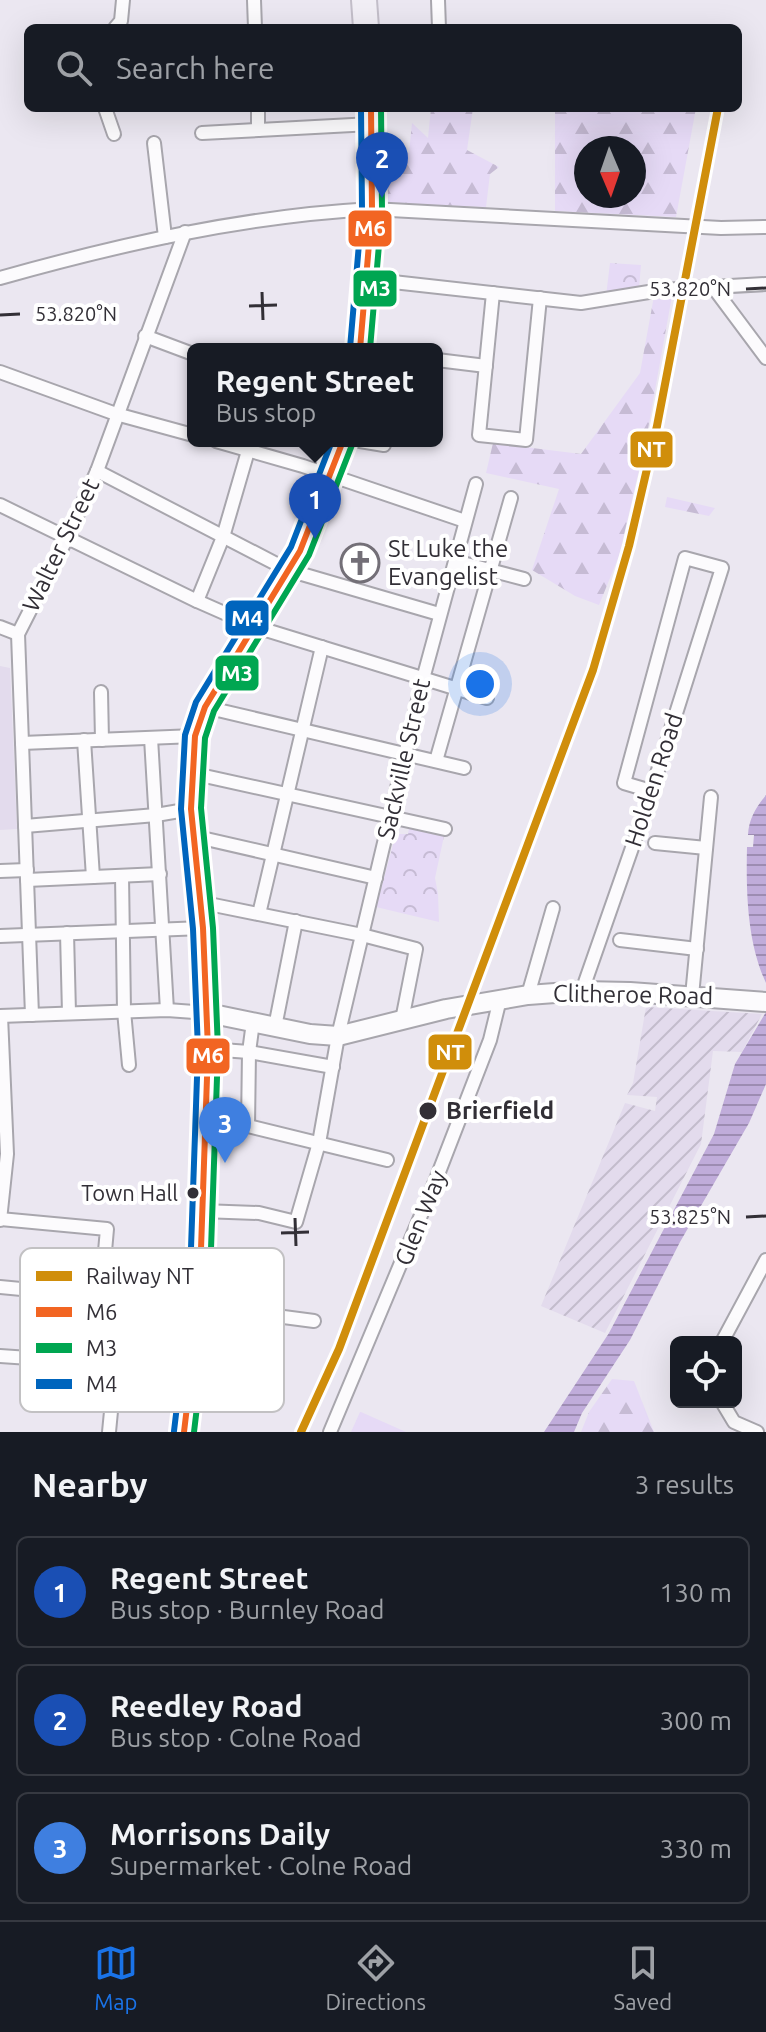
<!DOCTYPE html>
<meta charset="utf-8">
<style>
:root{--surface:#171b24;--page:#20242c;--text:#f1f3f6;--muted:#9ea1a6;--line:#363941;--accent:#1a73e8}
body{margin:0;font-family:Ubuntu,sans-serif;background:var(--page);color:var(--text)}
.controls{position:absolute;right:24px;bottom:24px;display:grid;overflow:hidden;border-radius:12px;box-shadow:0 8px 32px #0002}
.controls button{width:72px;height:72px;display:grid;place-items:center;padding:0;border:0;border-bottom:2px solid var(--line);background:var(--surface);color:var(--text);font:40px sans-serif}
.compass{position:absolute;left:574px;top:136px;width:72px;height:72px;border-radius:50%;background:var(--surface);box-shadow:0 8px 32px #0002;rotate:178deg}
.you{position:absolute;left:480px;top:684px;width:28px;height:28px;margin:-20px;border:6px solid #fff;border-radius:50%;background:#1a73e8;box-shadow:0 0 0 12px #1a73e833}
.badge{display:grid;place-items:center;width:52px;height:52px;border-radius:50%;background:var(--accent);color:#fff;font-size:26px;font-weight:700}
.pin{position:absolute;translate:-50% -66px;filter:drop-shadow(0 2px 4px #0008)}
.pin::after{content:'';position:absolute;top:42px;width:28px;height:24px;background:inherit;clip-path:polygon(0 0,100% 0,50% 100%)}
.popup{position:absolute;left:187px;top:343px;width:256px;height:104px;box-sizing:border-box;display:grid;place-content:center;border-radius:12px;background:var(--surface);filter:drop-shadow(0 2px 6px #0005);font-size:26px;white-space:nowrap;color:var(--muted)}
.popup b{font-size:30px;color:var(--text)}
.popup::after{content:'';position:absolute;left:50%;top:100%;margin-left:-16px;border:16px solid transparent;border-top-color:var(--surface)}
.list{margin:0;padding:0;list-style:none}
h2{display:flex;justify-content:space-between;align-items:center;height:104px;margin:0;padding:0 32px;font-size:34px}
h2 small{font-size:26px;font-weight:400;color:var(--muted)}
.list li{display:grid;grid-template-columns:52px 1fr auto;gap:24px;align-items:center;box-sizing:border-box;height:112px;margin:0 16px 16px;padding:0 16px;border:2px solid var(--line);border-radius:12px}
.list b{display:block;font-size:30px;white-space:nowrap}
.list p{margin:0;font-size:26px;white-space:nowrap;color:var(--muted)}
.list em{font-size:26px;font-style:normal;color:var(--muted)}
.icon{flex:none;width:44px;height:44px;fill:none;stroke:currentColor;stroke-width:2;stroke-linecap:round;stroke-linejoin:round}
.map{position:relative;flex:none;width:766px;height:1432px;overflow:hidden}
.search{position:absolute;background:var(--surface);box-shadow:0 8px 32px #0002;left:24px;right:24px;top:24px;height:88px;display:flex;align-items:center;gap:20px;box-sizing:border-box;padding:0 28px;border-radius:12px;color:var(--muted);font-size:30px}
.sheet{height:488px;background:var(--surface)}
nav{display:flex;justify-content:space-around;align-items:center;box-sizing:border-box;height:112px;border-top:2px solid var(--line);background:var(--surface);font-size:22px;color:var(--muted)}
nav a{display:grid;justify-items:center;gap:4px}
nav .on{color:var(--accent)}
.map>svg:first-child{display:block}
.built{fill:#e3dbed}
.industrial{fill:url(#industrial-furrows)}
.forest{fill:url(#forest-firs);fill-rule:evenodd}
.park{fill:url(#park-crowns)}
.pitch{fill:#e6daf6}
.water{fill:url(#water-rules)}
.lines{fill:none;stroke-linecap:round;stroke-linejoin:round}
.street-casing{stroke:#a8a6ad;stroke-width:16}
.secondary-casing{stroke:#a8a6ad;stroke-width:22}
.highway-casing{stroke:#c3bec9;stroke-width:28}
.street{stroke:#fcfbfd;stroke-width:12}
.secondary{stroke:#fcfbfd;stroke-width:18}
.highway{stroke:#f1eef5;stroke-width:24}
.bus-1-casing{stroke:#fff;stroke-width:12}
.bus-2-casing{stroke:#fff;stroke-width:12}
.bus-3-casing{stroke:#fff;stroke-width:12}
.bus-1{stroke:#f26522;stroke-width:6}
.bus-2{stroke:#00a651;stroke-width:6}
.bus-3{stroke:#0065bd;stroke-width:6}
.rail-1-casing{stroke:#fff;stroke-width:14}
.rail-1{stroke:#d08e0b;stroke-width:8}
.ticks{fill:none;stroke:#322f36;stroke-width:3}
.stop-dot{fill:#322f36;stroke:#fff;stroke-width:3}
.labels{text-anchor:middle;stroke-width:8;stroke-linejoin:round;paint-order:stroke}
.bus-label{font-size:22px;fill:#322f36;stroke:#fff;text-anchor:end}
.street-label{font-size:24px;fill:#322f36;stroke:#fff}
.poi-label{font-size:24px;fill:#322f36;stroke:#fff;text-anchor:start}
.stop-label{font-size:24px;font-weight:bold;fill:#322f36;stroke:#fff;text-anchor:start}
.key{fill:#fff;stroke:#c2c1c3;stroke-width:2}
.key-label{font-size:22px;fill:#322f36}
.ticks-label{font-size:20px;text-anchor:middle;fill:#322f36;stroke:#fff;stroke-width:8;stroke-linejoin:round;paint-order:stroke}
.line-badge{stroke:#fff;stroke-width:3}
.badge-label{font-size:22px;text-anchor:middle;font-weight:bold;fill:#fff}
</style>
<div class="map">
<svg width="766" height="1432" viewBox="0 0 766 1432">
<defs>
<pattern id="industrial-furrows" width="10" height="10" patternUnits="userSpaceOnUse" patternTransform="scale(2)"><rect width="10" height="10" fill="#e3dbed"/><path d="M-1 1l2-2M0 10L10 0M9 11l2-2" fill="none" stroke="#c3bccc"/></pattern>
<pattern id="forest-firs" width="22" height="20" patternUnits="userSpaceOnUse" patternTransform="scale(2)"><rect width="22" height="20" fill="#e6daf6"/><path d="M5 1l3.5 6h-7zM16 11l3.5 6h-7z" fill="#c6bbd4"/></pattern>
<pattern id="park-crowns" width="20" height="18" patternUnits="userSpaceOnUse" patternTransform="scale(2)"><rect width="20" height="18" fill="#e6daf6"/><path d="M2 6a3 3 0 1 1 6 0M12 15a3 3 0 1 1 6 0" fill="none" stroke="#c6bbd4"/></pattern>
<pattern id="water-rules" width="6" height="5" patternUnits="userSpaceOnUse" patternTransform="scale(2)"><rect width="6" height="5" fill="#c0acda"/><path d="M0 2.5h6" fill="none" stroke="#9d8cb2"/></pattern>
</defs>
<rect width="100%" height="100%" fill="#ebe7f1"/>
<path class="built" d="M0,666l10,2 7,161 -17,1z"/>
<path class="industrial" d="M646,1007l116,7 -20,38 -29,-1 -12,93 -96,189 -64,-27 84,-203 30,8 2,-14 -30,-2 6,-12z"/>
<g class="forest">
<path d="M431,108h42l-6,42 32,17 -9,7 -4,33 -103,-4 2,-51 24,1 3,-30 16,15z"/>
<path d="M555,108h141l-20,109 -121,-6zM634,148v48h-48v-48z"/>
<path d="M654,296h18l-26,144 -27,116 -20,49 -24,-9 -43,-26 27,-81 -73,-16 7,-30 88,11 59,-81z"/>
<path d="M667,497l48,11 -6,8 -44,-9z"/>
<path d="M612,1379l22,2 20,51h-73l8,-20z"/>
</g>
<g class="park">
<path d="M610,263l31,2 -2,23 -33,8z"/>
<path d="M409,828l35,8 -9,42 3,16 1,28 -63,-15 20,-73h12z"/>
</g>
<path class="pitch" d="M360,1412h1l45,20h-55z"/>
<g class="water">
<path d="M766,795v188c-19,-41 -20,-91 -19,-136h6l1,-12h-6c1,-17 8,-27 18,-40z"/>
<path d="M766,1012v72l-17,39 -69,119 -50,98 -48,73 -8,19h-30l65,-99 105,-199 21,-70z"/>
</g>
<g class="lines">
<g class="street-casing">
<g id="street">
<path d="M254,0l1,28"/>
<path d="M438,0l1,28"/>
<path d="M115,28l6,-7 2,-21"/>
<path d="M105,108l9,26"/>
<path d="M258,108v22"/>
<path d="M202,133l169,-9"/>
<path d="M154,143l11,94"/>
<path d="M0,278c121,-34 245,-62 372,-69l349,19 45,-1"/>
<path d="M366,279l215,24 80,-13 105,-6"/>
<path d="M713,287l53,71"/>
<path d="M493,293l-14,142 47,5 14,-142"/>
<path d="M145,336l48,18"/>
<path d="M437,360l49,6"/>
<path d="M0,372l116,42 77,21"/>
<path d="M216,441l87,25 162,55"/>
<path d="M360,441l24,4"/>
<path d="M97,471l191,99 151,44"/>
<path d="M0,505l197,96 59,26 231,71"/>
<path d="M455,561l69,18"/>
<path d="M197,601l26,-64 25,-86"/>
<path d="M0,627l18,7"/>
<path d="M101,692l1,48"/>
<path d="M205,707l259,61"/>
<path d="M151,738l16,272"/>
<path d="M84,740l9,137"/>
<path d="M22,743l173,-7"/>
<path d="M436,761l75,-263"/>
<path d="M191,773l254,56"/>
<path d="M25,826l131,-11 35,-6"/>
<path d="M193,836l183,42"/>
<path d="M655,843l51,5"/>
<path d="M0,871l27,-1"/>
<path d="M122,876l2,135 5,54"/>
<path d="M27,880l133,-6"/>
<path d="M199,902l163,33 54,14 -14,71"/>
<path d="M259,914l63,-267"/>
<path d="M67,933l2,80"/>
<path d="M0,936l203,-8"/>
<path d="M620,940l77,9"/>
<path d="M582,991l65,-186 75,-237 -37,-10 -61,225 27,8"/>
<path d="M528,995l25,-87"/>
<path d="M692,996l19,-199"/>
<path d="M32,1015l-14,-381 49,-96 30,-67 88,-239"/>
<path d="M0,1016l167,-6 41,3"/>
<path d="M275,1027l21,-106"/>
<path d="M208,1049l41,3 84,15"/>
<path d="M204,1119l44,7 139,34"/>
<path d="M248,1126l1,-74 4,-30"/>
<path d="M202,1211l57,2 37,9 23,-79 19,-107 85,-357 53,-195"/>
<path d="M0,1219l107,10 -6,67"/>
<path d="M0,1220l7,-66 -6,-138"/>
<path d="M0,1287l199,19 115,15"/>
<path d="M262,1314l5,-43"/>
<path d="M722,1342l44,-82"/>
<path d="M118,1349l76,6 68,9 7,-49"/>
<path d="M0,1356l116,8"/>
<path d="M722,1402l12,20 23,10"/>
<path d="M109,1432l13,-134"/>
<path d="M330,1432l107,-255 53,-137 10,-41"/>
</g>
</g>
<g class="secondary-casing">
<path id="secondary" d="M208,1013l102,21 28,2 108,-27 82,-14 54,-4 48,1 136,10"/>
</g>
<g class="highway-casing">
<g id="highway">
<path d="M364,0l2,28"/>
<path d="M360,349l12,-140 -1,-101"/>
<path d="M184,1432l15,-126 9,-257 -5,-121 -12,-119v-36l4,-37 10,-29 95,-156 43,-110"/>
</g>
</g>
<use href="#street" class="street"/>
<use href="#secondary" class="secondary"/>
<use href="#highway" class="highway"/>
<g class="bus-1-casing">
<g id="bus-1">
<path d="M360,349l12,-140 -1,-101"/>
<path d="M184,1432l15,-126 9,-257 -5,-121 -12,-119 4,-73 10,-29 95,-156 43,-110"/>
</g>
</g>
<g class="bus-2-casing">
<g id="bus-2">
<path d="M370,349l12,-139 -1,-102"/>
<path d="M194,1432l15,-126 9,-257 -5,-121 -12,-120 4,-70 9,-27 95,-156 43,-110"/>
</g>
</g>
<g class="bus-3-casing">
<g id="bus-3">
<path d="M350,348l12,-139 -1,-101"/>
<path d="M174,1431l15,-126 9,-256 -5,-120 -12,-120 4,-74 11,-33 95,-155 41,-106"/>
</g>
</g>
<use href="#bus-1" class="bus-1"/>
<use href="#bus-2" class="bus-2"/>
<use href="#bus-3" class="bus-3"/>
<g class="rail-1-casing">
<path id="rail-1" d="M301,1432l38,-83 254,-679 36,-124 28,-120 61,-318"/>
</g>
<use href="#rail-1" class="rail-1"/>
</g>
<path class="ticks" d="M746,289l20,-1M262,292l1,28M249,306l28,-1M0,315l20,-1M746,1217l20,-1M295,1218l1,28M281,1233l28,-1"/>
<defs>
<g id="church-ring" transform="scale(2)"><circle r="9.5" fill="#fff" stroke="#736f77" stroke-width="1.5"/><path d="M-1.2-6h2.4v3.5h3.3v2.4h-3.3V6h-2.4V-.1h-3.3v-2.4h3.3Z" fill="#736f77"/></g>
</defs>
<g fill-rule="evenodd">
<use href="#church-ring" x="360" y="563"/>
</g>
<g class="stop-dot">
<circle cx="428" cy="1111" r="10"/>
<circle cx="193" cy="1193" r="7"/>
</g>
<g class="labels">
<g class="bus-label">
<text x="178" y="1201">Town Hall</text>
</g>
<g class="street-label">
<text transform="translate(61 545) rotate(-64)" y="8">Walter Street</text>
<text transform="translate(404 759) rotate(-77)" y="8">Sackville Street</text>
<text transform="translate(654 780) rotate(-72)" y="8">Holden Road</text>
<text transform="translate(633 995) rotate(1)" y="8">Clitheroe Road</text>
<text transform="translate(421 1218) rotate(-68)" y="8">Glen Way</text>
</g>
<g class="poi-label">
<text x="388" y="557">St Luke the<tspan x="388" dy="28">Evangelist</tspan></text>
</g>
<g class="stop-label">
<text x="446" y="1119">Brierfield</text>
</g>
</g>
<rect x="20" y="1248" width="264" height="164" rx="12" class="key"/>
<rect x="36" y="1271" width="36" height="10" fill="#d08e0b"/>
<rect x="36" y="1307" width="36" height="10" fill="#f26522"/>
<rect x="36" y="1343" width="36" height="10" fill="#00a651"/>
<rect x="36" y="1379" width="36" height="10" fill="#0065bd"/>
<g class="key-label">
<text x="86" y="1284">Railway NT</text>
<text x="86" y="1320">M6</text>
<text x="86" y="1356">M3</text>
<text x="86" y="1392">M4</text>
</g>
<g class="ticks-label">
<text x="690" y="296">53.820°N</text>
<text x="76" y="321">53.820°N</text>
<text x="690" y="1224">53.825°N</text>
</g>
<g class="line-badge">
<rect x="347" y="209" width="46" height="39" rx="8" fill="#f26522"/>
<rect x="352" y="269" width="46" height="39" rx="8" fill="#00a651"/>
<rect x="629" y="430" width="45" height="39" rx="8" fill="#d08e0b"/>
<rect x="224" y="599" width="46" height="38" rx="8" fill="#0065bd"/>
<rect x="214" y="654" width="46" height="38" rx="8" fill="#00a651"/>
<rect x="427" y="1033" width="46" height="38" rx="8" fill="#d08e0b"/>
<rect x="185" y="1037" width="46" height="38" rx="8" fill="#f26522"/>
</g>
<g class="badge-label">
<text x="370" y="236">M6</text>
<text x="375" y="296">M3</text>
<text x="651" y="457">NT</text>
<text x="247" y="626">M4</text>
<text x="237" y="681">M3</text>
<text x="450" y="1060">NT</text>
<text x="208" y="1063">M6</text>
</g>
</svg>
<div class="controls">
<button><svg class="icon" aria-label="locate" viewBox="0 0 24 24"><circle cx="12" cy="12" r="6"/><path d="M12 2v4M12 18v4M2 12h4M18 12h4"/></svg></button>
</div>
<svg class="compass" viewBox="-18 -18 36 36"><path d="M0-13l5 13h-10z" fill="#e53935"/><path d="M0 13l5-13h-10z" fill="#9ea1a6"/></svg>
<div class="you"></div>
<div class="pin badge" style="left:315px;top:539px;background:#1a4fb4">1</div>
<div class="popup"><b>Regent Street</b>Bus stop</div>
<div class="pin badge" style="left:382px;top:198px;background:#1a4fb4">2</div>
<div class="pin badge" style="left:225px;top:1163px;background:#3f7fe0">3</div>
<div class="search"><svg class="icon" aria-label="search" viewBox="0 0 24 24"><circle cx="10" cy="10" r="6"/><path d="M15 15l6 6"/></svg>Search here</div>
</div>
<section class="sheet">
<h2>Nearby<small>3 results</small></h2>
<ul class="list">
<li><span class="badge" style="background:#1a4fb4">1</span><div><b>Regent Street</b><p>Bus stop · Burnley Road</p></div><em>130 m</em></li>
<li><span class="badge" style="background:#1a4fb4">2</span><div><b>Reedley Road</b><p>Bus stop · Colne Road</p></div><em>300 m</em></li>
<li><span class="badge" style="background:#3f7fe0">3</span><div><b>Morrisons Daily</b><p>Supermarket · Colne Road</p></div><em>330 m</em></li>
</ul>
</section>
<nav>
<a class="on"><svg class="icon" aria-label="map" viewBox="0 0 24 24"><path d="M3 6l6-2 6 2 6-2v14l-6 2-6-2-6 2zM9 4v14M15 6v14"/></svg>Map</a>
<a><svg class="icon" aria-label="directions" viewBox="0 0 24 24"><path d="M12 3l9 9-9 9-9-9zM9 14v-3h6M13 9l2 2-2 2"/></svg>Directions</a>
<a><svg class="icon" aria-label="saved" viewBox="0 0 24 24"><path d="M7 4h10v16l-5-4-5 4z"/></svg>Saved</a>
</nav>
